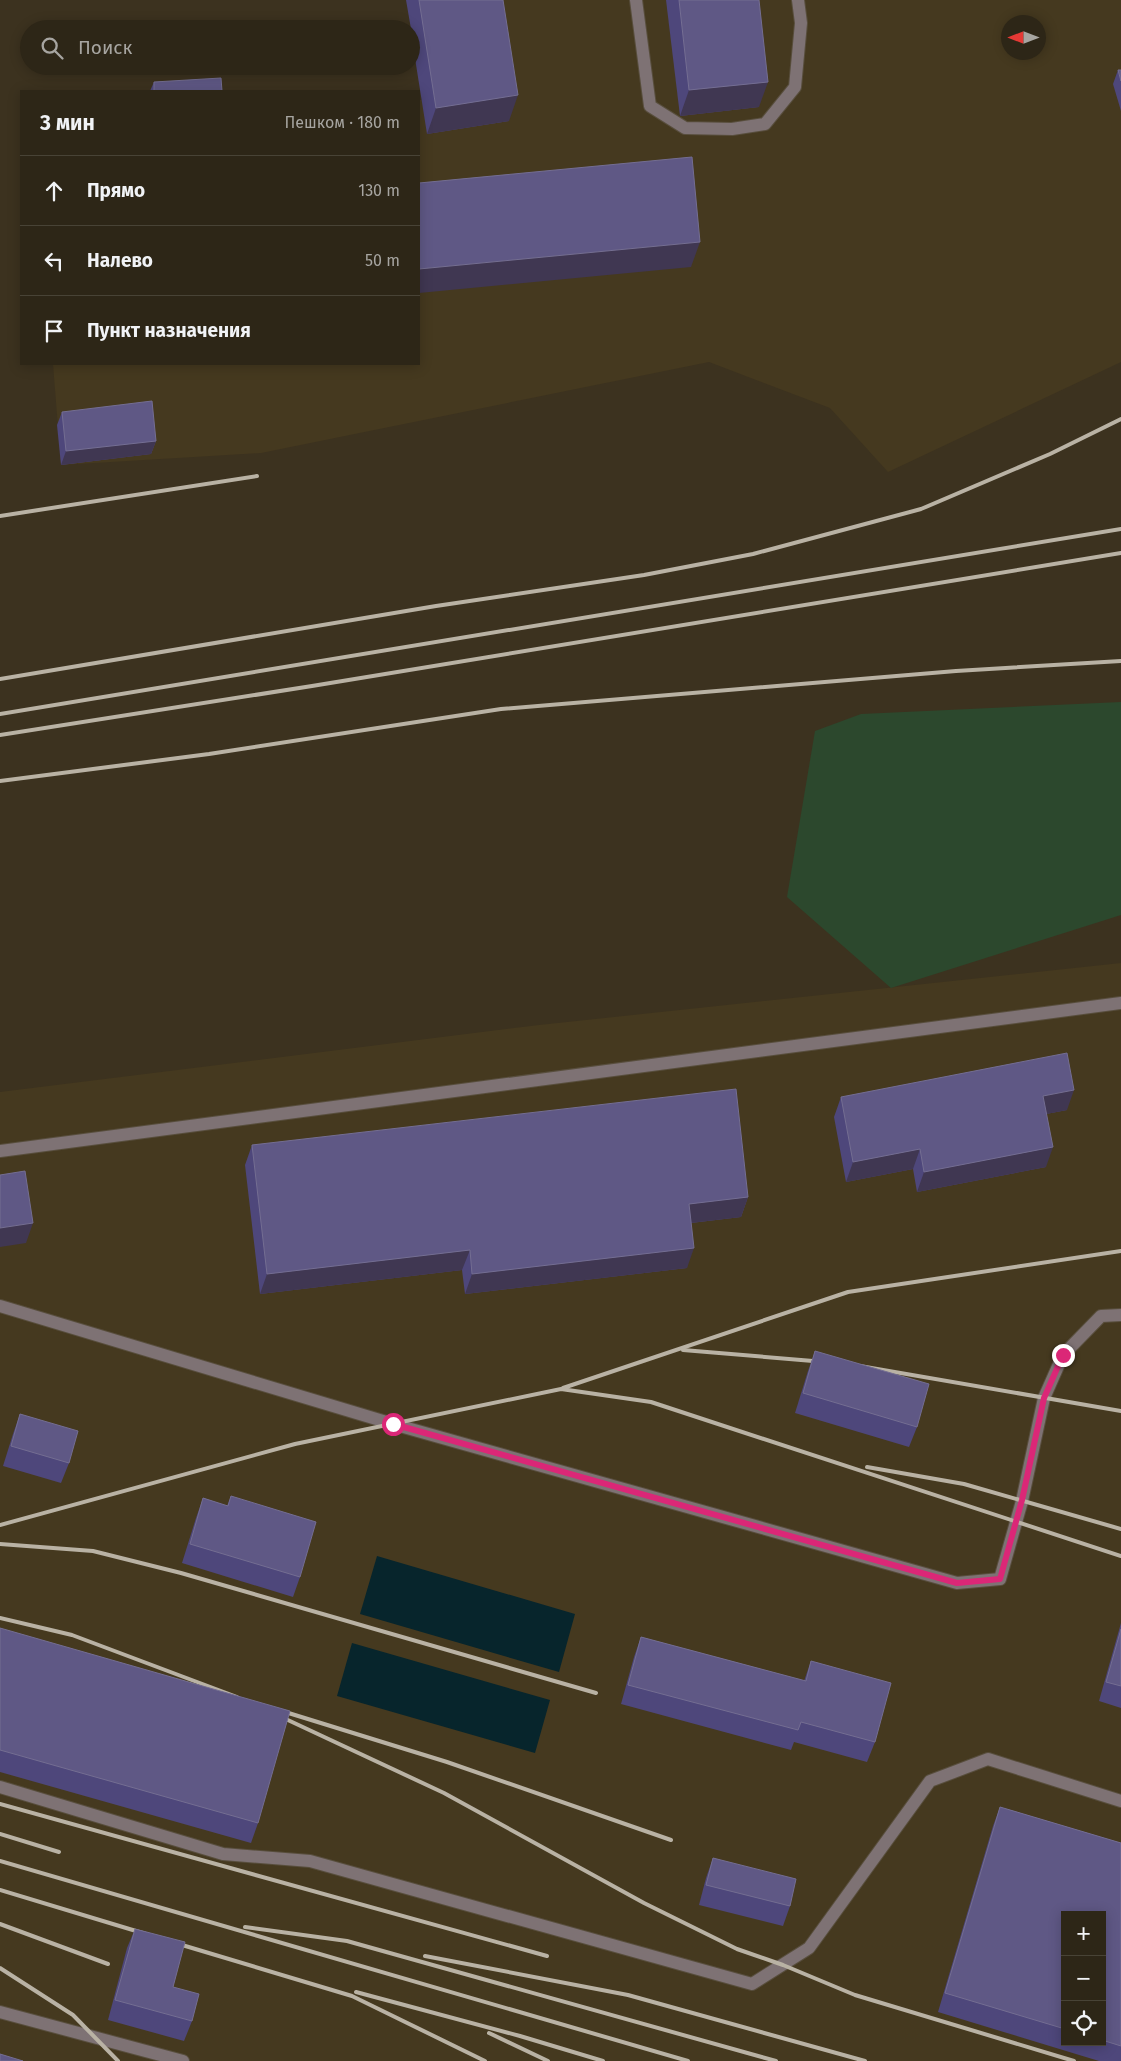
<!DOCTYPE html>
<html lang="ru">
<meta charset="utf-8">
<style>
:root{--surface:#2d2617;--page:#352e20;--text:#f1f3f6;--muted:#a7a5a1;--line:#484336}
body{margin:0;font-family:"Fira Sans",sans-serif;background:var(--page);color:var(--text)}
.controls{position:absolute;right:15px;bottom:15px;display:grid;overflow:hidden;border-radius:0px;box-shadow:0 2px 12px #0003}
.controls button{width:45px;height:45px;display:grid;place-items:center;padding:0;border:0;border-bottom:1px solid var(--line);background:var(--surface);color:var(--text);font:25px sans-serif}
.compass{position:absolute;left:1001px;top:15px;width:45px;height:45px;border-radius:50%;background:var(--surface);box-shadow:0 2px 12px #0003;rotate:270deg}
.stop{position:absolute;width:15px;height:15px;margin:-11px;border:4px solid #db2777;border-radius:50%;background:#fff}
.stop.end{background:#db2777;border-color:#fff;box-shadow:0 1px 5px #0008}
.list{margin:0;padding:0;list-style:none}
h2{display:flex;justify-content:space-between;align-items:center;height:65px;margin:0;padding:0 20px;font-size:21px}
h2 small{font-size:16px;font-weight:400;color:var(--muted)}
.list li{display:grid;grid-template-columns:32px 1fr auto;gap:15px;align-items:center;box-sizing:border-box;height:70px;padding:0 20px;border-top:1px solid var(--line)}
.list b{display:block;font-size:19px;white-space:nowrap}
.list em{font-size:16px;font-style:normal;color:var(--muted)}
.icon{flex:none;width:28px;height:28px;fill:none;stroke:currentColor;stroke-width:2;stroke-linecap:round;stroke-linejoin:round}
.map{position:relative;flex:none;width:1121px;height:2061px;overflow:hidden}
.search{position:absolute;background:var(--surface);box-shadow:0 2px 12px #0003;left:20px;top:20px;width:400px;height:55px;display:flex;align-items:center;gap:12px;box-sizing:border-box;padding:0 18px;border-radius:28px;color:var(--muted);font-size:19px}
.panel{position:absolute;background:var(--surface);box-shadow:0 2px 12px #0003;left:20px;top:90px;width:400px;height:275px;border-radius:0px}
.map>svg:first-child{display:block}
.built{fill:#45391f;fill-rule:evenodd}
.green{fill:#2c482d}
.water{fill:#07252c}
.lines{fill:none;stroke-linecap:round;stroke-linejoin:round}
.minor-casing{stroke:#584e3d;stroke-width:14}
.minor{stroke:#7e7274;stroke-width:12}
.rail{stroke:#b9b2a4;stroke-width:4}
.wall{fill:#4e477b;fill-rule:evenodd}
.shaded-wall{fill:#403752}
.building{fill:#5f5885;stroke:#746e92}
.route{stroke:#db2777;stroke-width:6}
</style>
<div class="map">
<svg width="1121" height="2061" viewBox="0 0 1121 2061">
<rect width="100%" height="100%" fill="#3c321f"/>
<g class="built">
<path d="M500,0h621v362l-233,110 -58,-64 -121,-46 -448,91 -200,12 -8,-101h366v-264l98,-1zM1008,22h30v30h-30z"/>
<path d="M1121,963v1098h-1121v-969l539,-67zM1065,1915h37v127h-37z"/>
</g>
<path class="green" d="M1121,702v213l-230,73 -104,-91 28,-166 46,-17z"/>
<g class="water">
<path d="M377,1556l198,58 -16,58 -199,-58z"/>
<path d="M352,1643l198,57 -15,53 -198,-57z"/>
</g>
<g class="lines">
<g class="minor-casing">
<g id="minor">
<path d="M636,0l14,106 35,22 47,1 33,-5 30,-37 6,-64 -3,-23"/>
<path d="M0,1151l1121,-148"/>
<path d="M0,1306l393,118 564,159 43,-4 22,-78 22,-103 19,-43 38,-39 20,-1"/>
<path d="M0,1787l223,67 87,7 442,123 57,-36 121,-167 58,-22 133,42"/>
<path d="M0,2012l183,49"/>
</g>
</g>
<use href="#minor" class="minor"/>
<g class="rail">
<path d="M0,516l257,-40"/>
<path d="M0,679l436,-73 208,-31 109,-21 168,-45 129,-55 71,-35"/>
<path d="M0,714l1121,-185"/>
<path d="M0,735l312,-49 809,-133"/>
<path d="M0,781l209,-27 292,-45 455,-38 165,-10"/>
<path d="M683,1350l142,12"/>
<path d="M860,1366l261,45"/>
<path d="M563,1388l285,-96 273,-41"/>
<path d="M867,1467l97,17 157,45"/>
<path d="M0,1525l295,-81 266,-55 90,13 470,154"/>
<path d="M0,1544l93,7 88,22 415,120"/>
<path d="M0,1618l72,17 165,62"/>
<path d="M282,1711l165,51 224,78"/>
<path d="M275,1714l169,79 200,110 93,46 46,16 72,30 219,66"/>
<path d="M0,1804l547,152"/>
<path d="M0,1834l59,18"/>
<path d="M0,1861l688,200"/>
<path d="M0,1890l146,44"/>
<path d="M0,1924l108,40"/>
<path d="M245,1927l102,14 429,120"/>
<path d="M172,1942l180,54 133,65"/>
<path d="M425,1956l203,39 237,66"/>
<path d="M0,1968l73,47 45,46"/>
<path d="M356,1992l164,44 83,25"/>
<path d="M489,2033l59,28"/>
</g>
</g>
<g class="wall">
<path d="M406,0h97l6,121 -82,13 -16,-101v-4z"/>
<path d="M666,0h93v107l-79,9z"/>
<path d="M1118,70h3v41l-8,-27z"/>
<path d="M154,82l68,9h-72z"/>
<path d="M62,412l94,29 -5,13 -90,11 -4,-40z"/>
<path d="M841,1097l226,13 -21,4v53l-129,25 -4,-23 -67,13 -12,-65z"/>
<path d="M252,1145l496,52 -7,20 -50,6 -4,45 -222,26 -3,-24 -202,24 -15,-129z"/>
<path d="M815,1351l102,76 -8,20 -114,-34 13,-42z"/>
<path d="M20,1414l49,49 -8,20 -58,-17 10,-32z"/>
<path d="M231,1496l69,81 -7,20 -111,-34 14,-45 7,-20 24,8z"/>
<path d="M1121,1623v85l-22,-7z"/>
<path d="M0,1628l258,195 -7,20 -251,-71z"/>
<path d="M641,1637l163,44 7,-20 64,81 -8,20 -73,-20 -3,8 -170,-46 13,-47z"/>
<path d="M1000,1807l121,36v218h-22l-161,-49 55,-186zM1065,1915h37v127h-37z"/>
<path d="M713,1858l77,48 -7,20 -84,-21 7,-27z"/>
<path d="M135,1929l38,58 19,34 -8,20 -76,-21 19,-72z"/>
</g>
<g class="shaded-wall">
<path d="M768,82l-9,25 -79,9 9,-26z"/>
<path d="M518,95l-9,26 -82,13 9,-26z"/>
<path d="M700,242l-9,25 -272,26v-24z"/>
<path d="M156,441l-5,13 -90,11 5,-14z"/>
<path d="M1074,1090l-7,20 -31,6 7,-20z"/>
<path d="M1053,1147l-7,20 -129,25 7,-20z"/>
<path d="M920,1149l-7,20 -67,13 7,-20z"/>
<path d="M748,1197l-7,20 -59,7 7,-20z"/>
<path d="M33,1223l-7,20 -26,4v-19z"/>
<path d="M694,1248l-7,20 -222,26 7,-20z"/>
<path d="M470,1250l-8,20 -202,24 7,-20z"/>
</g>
<g class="building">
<path d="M419,0h84l15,95 -82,13z"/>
<path d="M679,0h80l9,82 -79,8z"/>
<path d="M1118,70h3v11z"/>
<path d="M221,78l1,13h-68v-9z"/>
<path d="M692,157l8,85 -281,27v-86z"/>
<path d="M152,401l4,40 -90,10 -4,-39z"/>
<path d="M1067,1053l7,37 -31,6 10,51 -129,25 -4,-23 -67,13 -12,-65z"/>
<path d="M736,1089l12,108 -59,7 5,44 -222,26 -2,-24 -203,24 -15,-129z"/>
<path d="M25,1171l8,52 -33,5v-53z"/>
<path d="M815,1351l114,33 -12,43 -114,-34z"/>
<path d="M20,1414l58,17 -9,32 -58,-17z"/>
<path d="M231,1496l85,26 -16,55 -110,-33 13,-46 25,8z"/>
<path d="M0,1628l290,83 -32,112 -258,-73z"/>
<path d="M1121,1629v57l-15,-4z"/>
<path d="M641,1637l165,44 5,-20 80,22 -16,59 -74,-20 -3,8 -170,-45z"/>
<path d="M1000,1807l121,36v203l-19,-6v-125h-37v114l-120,-36z"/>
<path d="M713,1858l83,21 -6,27 -84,-21z"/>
<path d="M135,1929l50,13 -12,45 26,7 -7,27 -77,-21z"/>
<path d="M0,2054l23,7h-23z"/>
</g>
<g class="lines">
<path class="route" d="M393,1424l564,159 43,-4 22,-79 22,-102 19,-43"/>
</g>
</svg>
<div class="controls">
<button>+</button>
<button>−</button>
<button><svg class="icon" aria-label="locate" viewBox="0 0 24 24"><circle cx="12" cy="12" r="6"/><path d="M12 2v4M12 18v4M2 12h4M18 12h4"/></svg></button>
</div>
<svg class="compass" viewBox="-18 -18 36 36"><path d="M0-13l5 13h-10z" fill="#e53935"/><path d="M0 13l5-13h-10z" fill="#a7a5a1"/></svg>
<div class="stop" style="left:393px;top:1424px"></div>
<div class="stop end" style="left:1063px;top:1355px"></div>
<div class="search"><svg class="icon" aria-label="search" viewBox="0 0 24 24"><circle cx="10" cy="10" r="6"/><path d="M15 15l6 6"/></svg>Поиск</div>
<section class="panel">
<h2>3 мин<small>Пешком · 180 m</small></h2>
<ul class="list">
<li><svg class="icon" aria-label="ahead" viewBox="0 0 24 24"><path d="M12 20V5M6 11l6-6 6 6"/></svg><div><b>Прямо</b></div><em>130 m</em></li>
<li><svg class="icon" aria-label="left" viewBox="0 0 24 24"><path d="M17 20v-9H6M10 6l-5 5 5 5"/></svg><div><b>Налево</b></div><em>50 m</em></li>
<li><svg class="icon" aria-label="arrive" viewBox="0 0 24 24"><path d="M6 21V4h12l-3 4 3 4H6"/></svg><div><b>Пункт назначения</b></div></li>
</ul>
</section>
</div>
